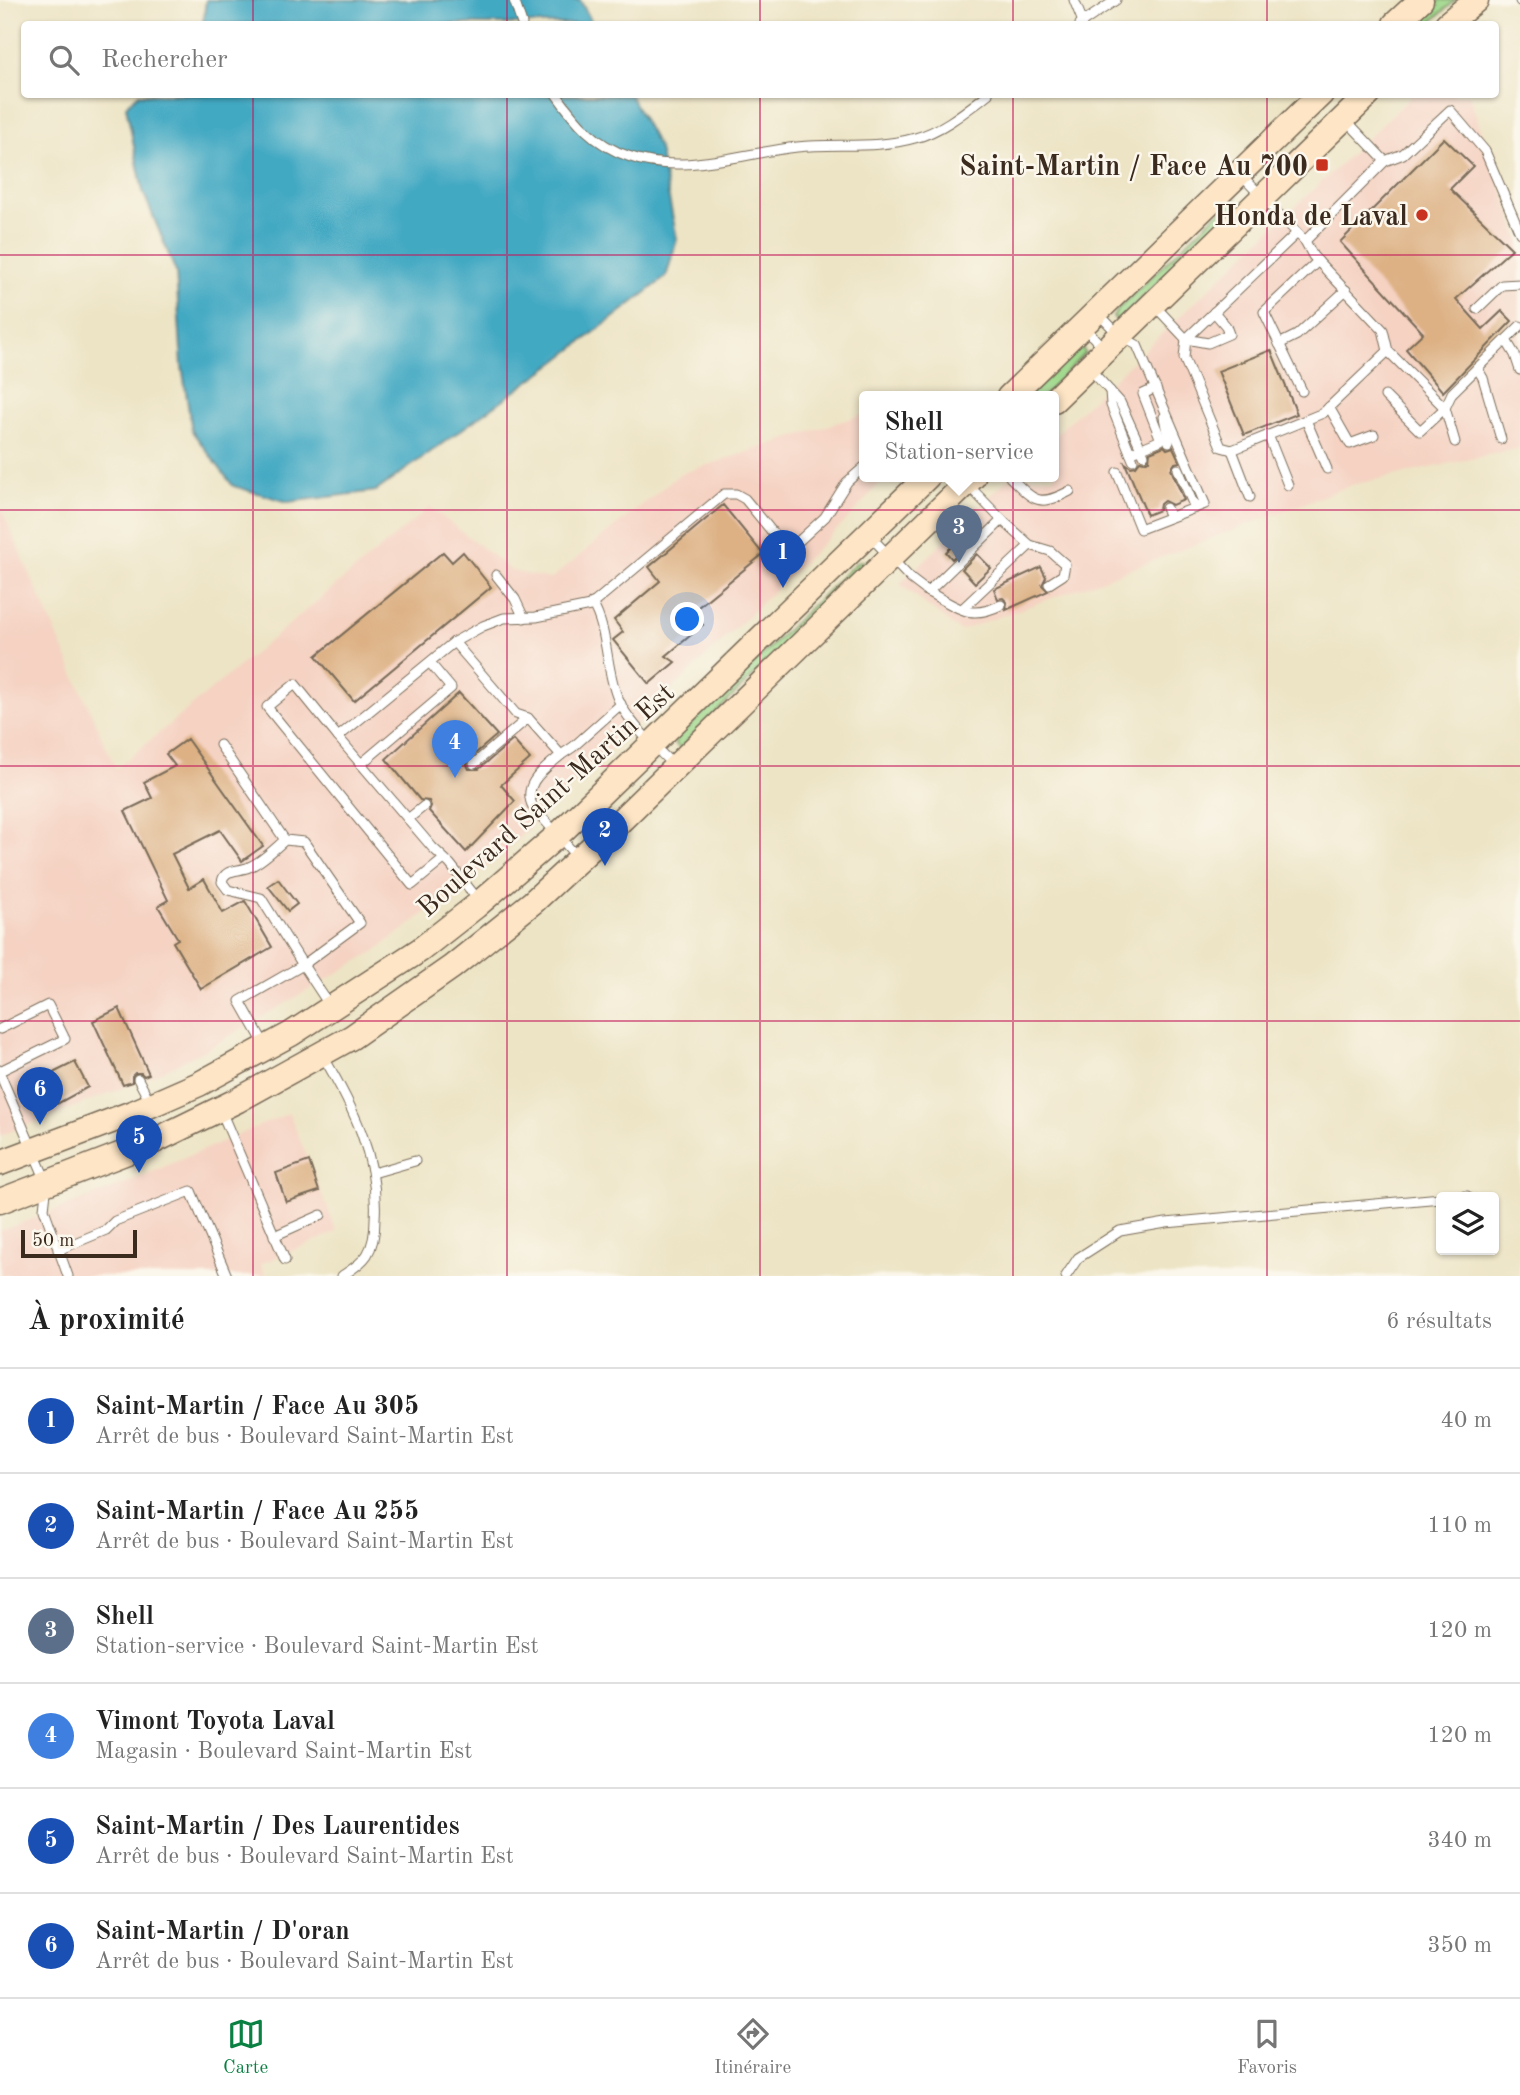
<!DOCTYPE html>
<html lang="fr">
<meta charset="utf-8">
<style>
:root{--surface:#fff;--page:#f2f2f2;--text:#222;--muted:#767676;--line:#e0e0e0;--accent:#0b8043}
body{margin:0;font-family:"Old Standard TT",serif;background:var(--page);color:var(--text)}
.controls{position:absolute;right:21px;bottom:21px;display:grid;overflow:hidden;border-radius:7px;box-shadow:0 2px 5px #0004}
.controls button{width:63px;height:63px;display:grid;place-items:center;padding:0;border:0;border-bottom:2px solid var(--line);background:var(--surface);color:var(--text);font:35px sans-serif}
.scale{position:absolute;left:21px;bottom:18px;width:116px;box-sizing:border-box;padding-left:7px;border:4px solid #3b2a1e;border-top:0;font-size:19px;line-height:24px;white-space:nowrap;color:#3b2a1e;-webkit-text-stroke:5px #fbf7ec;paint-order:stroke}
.you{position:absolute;left:688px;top:620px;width:24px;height:24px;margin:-18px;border:5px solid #fff;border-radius:50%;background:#1a73e8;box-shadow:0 0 0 10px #1a73e833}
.badge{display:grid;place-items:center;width:46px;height:46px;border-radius:50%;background:var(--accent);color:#fff;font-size:23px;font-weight:700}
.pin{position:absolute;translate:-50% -58px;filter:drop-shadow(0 2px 4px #0008)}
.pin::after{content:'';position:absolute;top:37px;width:24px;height:21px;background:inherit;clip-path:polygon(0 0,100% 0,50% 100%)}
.popup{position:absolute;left:859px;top:391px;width:200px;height:91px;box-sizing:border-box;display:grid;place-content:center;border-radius:7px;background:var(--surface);filter:drop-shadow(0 2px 5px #0005);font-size:23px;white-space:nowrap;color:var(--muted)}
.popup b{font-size:26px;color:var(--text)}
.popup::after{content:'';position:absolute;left:50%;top:100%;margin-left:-14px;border:14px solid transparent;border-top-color:var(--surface)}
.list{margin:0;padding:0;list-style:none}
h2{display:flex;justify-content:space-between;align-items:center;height:91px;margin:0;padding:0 28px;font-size:30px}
h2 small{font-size:23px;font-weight:400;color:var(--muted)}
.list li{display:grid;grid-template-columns:46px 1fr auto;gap:21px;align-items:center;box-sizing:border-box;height:105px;padding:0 28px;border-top:2px solid var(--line)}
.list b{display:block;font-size:26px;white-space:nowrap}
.list p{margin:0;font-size:23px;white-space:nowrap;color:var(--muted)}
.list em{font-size:23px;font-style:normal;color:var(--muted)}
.icon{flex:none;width:38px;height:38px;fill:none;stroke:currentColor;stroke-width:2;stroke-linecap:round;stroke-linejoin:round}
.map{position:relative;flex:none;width:1520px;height:1276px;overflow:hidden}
.search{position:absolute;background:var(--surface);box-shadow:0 2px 5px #0004;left:21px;right:21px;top:21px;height:77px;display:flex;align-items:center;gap:18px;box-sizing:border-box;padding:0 24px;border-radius:7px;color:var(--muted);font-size:26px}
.sheet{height:721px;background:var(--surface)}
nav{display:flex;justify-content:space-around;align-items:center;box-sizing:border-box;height:98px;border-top:2px solid var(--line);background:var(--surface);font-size:19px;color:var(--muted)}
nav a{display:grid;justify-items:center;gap:4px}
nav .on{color:var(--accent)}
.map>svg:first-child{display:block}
.built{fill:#f5d2c2}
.green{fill:#9fd88b;stroke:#6d8154;stroke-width:2}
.water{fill:#43a9c3;stroke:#3f6a70;stroke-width:2}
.building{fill:#ddb184}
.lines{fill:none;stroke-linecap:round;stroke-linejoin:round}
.service-casing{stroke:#796b58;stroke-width:11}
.secondary-casing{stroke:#796b58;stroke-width:27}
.service{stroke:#fff;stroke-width:9}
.secondary{stroke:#fde5c5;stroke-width:24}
.grid{fill:none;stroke:#c2185b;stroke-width:2;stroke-opacity:0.55}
.poi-dot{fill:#c8321e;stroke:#fbf7ec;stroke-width:2.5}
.labels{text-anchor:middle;stroke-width:5;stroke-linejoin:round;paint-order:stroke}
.poi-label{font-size:28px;font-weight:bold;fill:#3b2a1e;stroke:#fbf7ec;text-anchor:end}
.street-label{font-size:28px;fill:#3b2a1e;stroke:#fbf7ec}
</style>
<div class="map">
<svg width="1520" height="1276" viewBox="0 0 1520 1276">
<rect width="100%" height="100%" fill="#fbf7ec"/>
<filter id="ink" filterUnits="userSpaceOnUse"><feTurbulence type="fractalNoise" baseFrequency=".0143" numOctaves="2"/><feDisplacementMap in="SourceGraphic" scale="14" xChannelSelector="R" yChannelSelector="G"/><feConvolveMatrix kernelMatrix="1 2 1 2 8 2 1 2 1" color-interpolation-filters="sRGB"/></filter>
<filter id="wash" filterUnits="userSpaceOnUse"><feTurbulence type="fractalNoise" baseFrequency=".00686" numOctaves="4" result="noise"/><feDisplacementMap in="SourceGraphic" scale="28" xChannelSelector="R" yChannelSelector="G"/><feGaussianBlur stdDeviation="1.57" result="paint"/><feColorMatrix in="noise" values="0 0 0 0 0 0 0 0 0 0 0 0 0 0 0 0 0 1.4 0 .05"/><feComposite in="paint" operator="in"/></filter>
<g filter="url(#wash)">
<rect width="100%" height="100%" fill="#ede4c5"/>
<g class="built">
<path d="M1413,95h56l51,146v207l-168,37 -256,97 -136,49 -60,-47 110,-107h44v-41z"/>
<path d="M864,414v63h21l-35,40 -352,341 -121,92 -170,99 -54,27 -153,60v-630l116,263 314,-262 82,64 39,8 129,-105z"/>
<path d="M289,1113l48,119 -76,32 5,12h-266v-45l110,-41z"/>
</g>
<g class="green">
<path d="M1440,0h16l-27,24h-16z"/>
<path d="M1236,199l3,6 -121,116 -5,-4 5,-8 113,-109z"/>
<path d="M1077,348l6,1 2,4 -42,44h-16z"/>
<path d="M862,561l4,4 -186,183 -2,-1 -3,-4 1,-4 181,-177z"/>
</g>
<g class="water">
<path d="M206,0h374l13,24h-390z"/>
<path d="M139,94l491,1 29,54 18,90 -11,38 -109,84 -181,130 -88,11 -55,-16 -41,-55 -10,-65 -6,-94 -33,-81 -17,-85z"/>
</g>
<g id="blocks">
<g class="building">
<path d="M1444,138l29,28 -23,23 62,60 -56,50 27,30 19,-18 10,10 -69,71 -37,-43 17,-16 -83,-91z"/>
<path d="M1271,350l26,64 -53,21 -26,-64z"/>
<path d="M1164,446l3,3 6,-2 7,15 -5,1 -4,6 13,31 -12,5 -8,-4 -4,3 -1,6 -12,5 -22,-52 6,4 5,-1 4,-5 4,1 5,-2 1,-8z"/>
<path d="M723,505l40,49 -71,58 11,13 -37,31 9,6 -26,22 -36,-44 10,-8 -9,-12 46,-39 -11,-14z"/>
<path d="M962,537l6,7 -16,15 -6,-7z"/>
<path d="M443,552l9,10 11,-10 28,35 -137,114 -38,-45z"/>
<path d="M977,554l14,14 -16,15 -13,-14z"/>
<path d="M1041,567l5,10 -4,8 6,6 -42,19 1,-8 -4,-4 -5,1 -4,-10z"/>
<path d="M459,693l38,42 -28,24 -2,6 2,4h10l34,-29 17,19 -29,26 14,16 -49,51 -37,-41 2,-5 -2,-5 -9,-1 -34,-41z"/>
<path d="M187,739l76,107 -21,15 -22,-31 -48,24 17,34 15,-9 19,34 22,-12 27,46 -71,42 -28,-47 5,-3 -20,-33 10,-6 -43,-89 27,-13 -8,-16 31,-16 -9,-12z"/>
<path d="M278,879l19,25 -9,7 -20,-25z"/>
<path d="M119,1008l30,66 -5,2 -3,-3h-6l-3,3v6l-9,3 -30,-64z"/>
<path d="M75,1062l13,25 -31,17 -14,-26z"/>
<path d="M309,1161l10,30 -33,11 -10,-29z"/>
</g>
</g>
</g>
<g filter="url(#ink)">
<use href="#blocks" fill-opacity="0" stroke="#796b58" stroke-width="2"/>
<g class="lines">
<g class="service-casing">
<g id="service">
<path d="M514,0l8,24"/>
<path d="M1074,0l9,22"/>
<path d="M1520,0v1"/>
<path d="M1080,24l36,-24"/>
<path d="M556,94c19,27 39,51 72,62 53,20 115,-3 169,-9 39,-4 80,2 118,-9 27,-7 51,-27 73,-44"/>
<path d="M1345,119l40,42"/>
<path d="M1305,241l80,-80 18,-7 47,-44 35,41 35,82"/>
<path d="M1154,305l32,34 111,-106"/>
<path d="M1477,309l25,-24 18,-1"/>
<path d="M1214,312l12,14 3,8 -21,9 -22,-4 -2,19 37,89 11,3 91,-37 65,-62 -5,-21 -70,-74 -8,-15 -65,-67"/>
<path d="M1098,313l22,23 17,9 68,159 -65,25 -23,-57"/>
<path d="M1084,327l21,23"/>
<path d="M1506,340l9,15 5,15"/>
<path d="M1279,344l18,-9 49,-45"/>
<path d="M1388,351l57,57 10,34"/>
<path d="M1089,368l31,34 24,53"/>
<path d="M1477,368l6,10 18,61"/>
<path d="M1110,391l1,14 22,55"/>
<path d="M1302,391l-38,-79 54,-51"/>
<path d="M1385,396l35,35 25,-23 7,-15 68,-67"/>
<path d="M1329,407l21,37 24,-9"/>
<path d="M1164,417l5,25"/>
<path d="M1306,420l21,49"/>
<path d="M1268,435l20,50"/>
<path d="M1232,450l18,47"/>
<path d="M1130,453l31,-13 -18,-46 13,-6"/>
<path d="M1178,469l17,39"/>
<path d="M1010,477c25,25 29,30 60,14"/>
<path d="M1166,508l4,9"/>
<path d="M1002,520l28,25 20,6 15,13 -2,11 -14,9"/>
<path d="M870,536l41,43 17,13 74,-72 -35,-36"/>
<path d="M496,575l19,24 9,19"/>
<path d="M928,592c30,15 40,29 73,13"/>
<path d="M592,603c17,28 13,66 26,96 11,25 37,47 56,67"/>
<path d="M962,609l68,-64"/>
<path d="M454,642l62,72 12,4 33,37c-16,14 -40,29 -28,52l45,51"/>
<path d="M338,737l-43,-53 -28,23 145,178 32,-26"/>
<path d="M220,745l65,95 19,2 56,81 -57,42 -42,-67 -33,-8 -6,-8c2,-14 17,-10 27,-15 13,-5 25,-18 36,-27"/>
<path d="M561,755l12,-8 48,-43"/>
<path d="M361,764l90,-76 -21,-25"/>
<path d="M474,764l54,-46"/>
<path d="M408,819l16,-13"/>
<path d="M479,901l-29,-37 -18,-17 -94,-110 116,-95 29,-16 21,-8 32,-1 54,-11 134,-112h12l9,5 43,52 37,-34 22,-35 17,-15"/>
<path d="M0,1029l48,-24 17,34 -65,32"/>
<path d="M266,1047l-26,-46 63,-36 27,41"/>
<path d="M323,1056c30,51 56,102 52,163 0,12 -1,25 -8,36 -6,9 -16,15 -25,21"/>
<path d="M0,1074l47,109 -3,26 24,67"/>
<path d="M138,1079l12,23"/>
<path d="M221,1111l64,149"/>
<path d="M373,1173l42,-12"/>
<path d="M1449,1197l18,-1"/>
<path d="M274,1236l47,-21"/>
<path d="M58,1250l48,-20 9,-9 76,-30 36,85"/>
<path d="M1066,1276l12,-18 42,-27 46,-8 275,-25"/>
</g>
</g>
<g class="secondary-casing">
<g id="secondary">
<path d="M1395,24l26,-24"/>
<path d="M1447,24l29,-24"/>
<path d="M1009,397l312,-303"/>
<path d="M1054,400l315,-306"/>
<path d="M0,1163l135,-51 64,-28 92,-50 129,-84 56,-44 82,-71 369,-358"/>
<path d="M0,1201l148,-57 90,-44 114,-63 100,-70 81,-65 83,-77 357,-348"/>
</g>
</g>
<use href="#service" class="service"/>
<use href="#secondary" class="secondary"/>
</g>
</g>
<path class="grid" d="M253,0v24M507,0v24M760,0v24M1013,0v24M1267,0v24M253,94v1182M507,94v1182M760,94v1182M1013,94v1182M1267,94v1182M0,255h1520M0,510h1520M0,766h1520M0,1021h1520"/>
<g class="poi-dot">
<rect x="1315" y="158" width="14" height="14" rx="3.5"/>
<circle cx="1422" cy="215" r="7"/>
</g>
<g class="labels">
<g class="poi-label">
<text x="1308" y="175">Saint-Martin / Face Au 700</text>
<text x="1408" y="225">Honda de Laval</text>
</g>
<g class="street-label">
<text transform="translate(545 799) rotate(-42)" y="10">Boulevard Saint-Martin Est</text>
</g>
</g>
</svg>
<div class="controls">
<button><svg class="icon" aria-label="layers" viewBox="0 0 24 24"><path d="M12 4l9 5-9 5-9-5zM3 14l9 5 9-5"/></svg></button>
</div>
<div class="scale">50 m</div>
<div class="you"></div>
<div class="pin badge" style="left:783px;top:588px;background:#1a4fb4">1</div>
<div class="pin badge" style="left:605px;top:866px;background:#1a4fb4">2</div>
<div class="pin badge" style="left:959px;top:563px;background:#5c6f8a">3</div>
<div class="popup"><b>Shell</b>Station-service</div>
<div class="pin badge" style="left:455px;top:778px;background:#3f7fe0">4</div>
<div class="pin badge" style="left:139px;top:1173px;background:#1a4fb4">5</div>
<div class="pin badge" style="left:40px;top:1125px;background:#1a4fb4">6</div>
<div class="search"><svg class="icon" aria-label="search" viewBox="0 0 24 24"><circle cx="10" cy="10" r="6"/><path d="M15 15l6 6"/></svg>Rechercher</div>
</div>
<section class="sheet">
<h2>À proximité<small>6 résultats</small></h2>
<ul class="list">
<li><span class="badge" style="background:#1a4fb4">1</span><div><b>Saint-Martin / Face Au 305</b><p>Arrêt de bus · Boulevard Saint-Martin Est</p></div><em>40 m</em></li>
<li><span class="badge" style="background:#1a4fb4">2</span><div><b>Saint-Martin / Face Au 255</b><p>Arrêt de bus · Boulevard Saint-Martin Est</p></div><em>110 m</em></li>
<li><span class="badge" style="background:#5c6f8a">3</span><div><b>Shell</b><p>Station-service · Boulevard Saint-Martin Est</p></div><em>120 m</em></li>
<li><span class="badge" style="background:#3f7fe0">4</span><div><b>Vimont Toyota Laval</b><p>Magasin · Boulevard Saint-Martin Est</p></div><em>120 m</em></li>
<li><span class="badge" style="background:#1a4fb4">5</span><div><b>Saint-Martin / Des Laurentides</b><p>Arrêt de bus · Boulevard Saint-Martin Est</p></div><em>340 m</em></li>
<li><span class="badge" style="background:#1a4fb4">6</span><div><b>Saint-Martin / D'oran</b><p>Arrêt de bus · Boulevard Saint-Martin Est</p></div><em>350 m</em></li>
</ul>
</section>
<nav>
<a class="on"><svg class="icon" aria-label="map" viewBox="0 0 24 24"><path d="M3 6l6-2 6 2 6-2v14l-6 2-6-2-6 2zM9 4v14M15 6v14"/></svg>Carte</a>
<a><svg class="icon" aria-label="directions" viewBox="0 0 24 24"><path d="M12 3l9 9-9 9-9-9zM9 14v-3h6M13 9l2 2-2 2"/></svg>Itinéraire</a>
<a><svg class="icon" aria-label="saved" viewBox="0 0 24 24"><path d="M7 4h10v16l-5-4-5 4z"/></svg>Favoris</a>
</nav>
